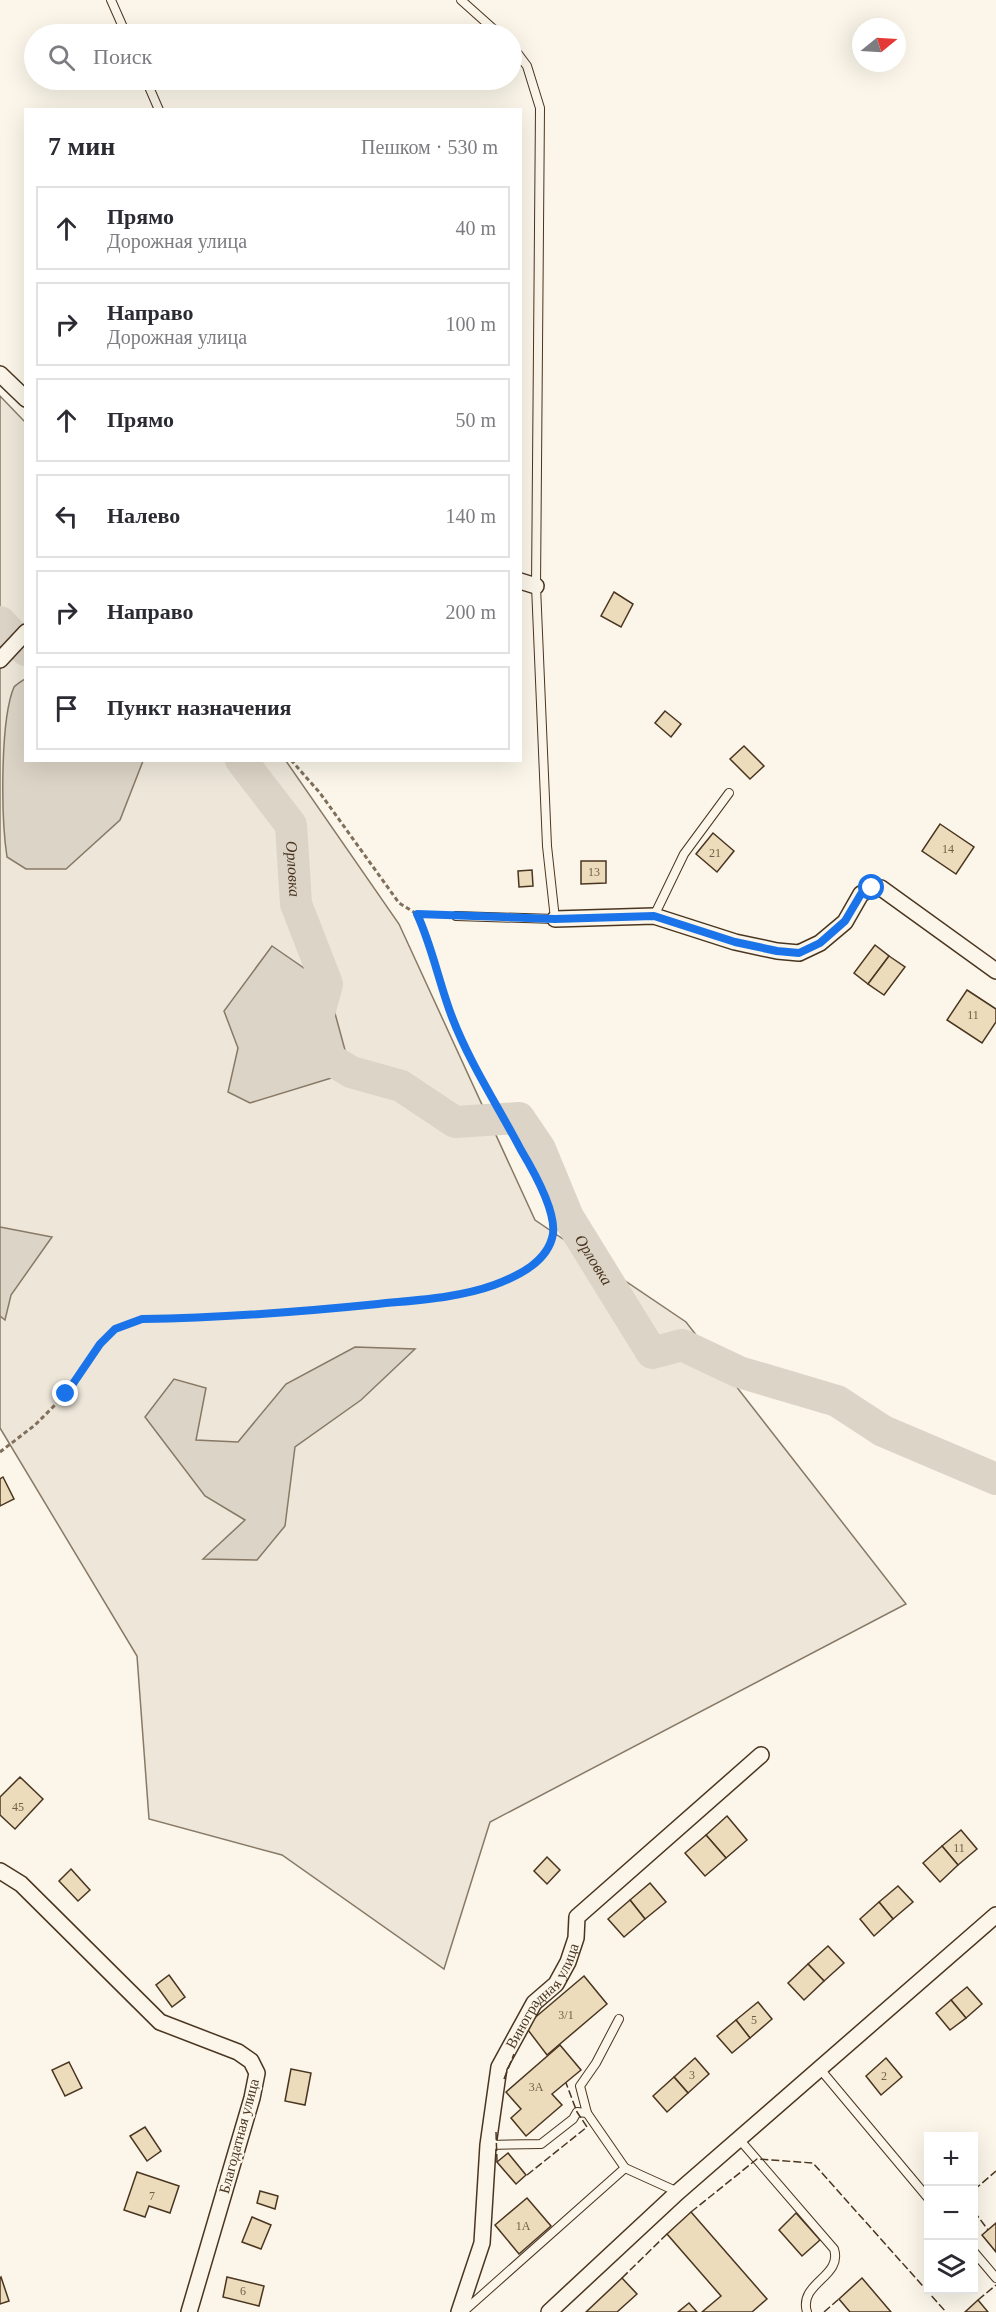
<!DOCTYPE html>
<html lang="ru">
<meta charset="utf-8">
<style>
:root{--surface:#fff;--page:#f2f2f3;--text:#2b2b33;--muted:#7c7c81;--line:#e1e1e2}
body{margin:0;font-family:"Times New Roman",serif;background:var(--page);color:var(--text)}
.controls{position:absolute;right:18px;bottom:18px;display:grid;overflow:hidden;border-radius:0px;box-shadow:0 6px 24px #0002}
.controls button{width:54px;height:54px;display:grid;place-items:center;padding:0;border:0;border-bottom:2px solid var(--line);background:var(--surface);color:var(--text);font:30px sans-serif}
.compass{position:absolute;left:852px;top:18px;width:54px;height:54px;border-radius:50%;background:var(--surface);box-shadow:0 6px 24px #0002;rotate:72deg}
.stop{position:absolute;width:18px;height:18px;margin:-14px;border:4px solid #1a73e8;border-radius:50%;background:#fff}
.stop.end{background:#1a73e8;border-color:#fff;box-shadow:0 2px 6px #0008}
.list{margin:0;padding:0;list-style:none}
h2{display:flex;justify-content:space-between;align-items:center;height:78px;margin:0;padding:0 24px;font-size:26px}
h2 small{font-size:20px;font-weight:400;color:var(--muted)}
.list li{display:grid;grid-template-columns:39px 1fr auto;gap:18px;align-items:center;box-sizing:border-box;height:84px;margin:0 12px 12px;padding:0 12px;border:2px solid var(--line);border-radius:0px}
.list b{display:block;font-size:22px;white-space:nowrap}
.list p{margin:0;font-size:20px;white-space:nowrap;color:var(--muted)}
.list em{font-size:20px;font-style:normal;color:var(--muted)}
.icon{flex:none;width:33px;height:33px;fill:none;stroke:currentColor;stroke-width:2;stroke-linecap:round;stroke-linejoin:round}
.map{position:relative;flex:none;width:996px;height:2312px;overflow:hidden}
.search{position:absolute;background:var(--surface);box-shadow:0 6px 24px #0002;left:24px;top:24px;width:498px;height:66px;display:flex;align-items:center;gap:15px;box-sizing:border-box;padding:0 21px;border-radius:33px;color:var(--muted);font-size:22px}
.panel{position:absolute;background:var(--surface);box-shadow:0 6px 24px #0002;left:24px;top:108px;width:498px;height:654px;border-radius:0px}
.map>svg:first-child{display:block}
.green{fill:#ede6d9;stroke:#887966;stroke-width:1.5}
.water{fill:#dcd4c6;stroke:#887966;stroke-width:1.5}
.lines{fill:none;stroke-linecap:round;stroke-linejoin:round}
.river{stroke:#dcd4c6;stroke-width:32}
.building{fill:#ecdcbc;stroke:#4a3520;stroke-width:1.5}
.service-casing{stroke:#4a3520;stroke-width:10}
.minor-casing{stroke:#4a3520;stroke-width:18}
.path{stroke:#7f6f5c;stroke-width:3;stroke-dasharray:4.5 3;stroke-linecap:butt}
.service{stroke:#fbf6e9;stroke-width:8}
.minor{stroke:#fbf6e9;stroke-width:15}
.fence{stroke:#4a3520;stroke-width:1.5;stroke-dasharray:8 3;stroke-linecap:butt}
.route{stroke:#1a73e8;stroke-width:8}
.labels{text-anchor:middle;stroke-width:4.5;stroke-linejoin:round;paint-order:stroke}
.number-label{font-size:12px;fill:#725f47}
.street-label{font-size:15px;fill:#4a3520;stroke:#fbf6e9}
.water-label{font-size:16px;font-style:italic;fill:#4a3520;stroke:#fbf6e9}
</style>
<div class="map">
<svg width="996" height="2312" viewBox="0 0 996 2312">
<rect width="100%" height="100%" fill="#fbf6e9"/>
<path class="green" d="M0,396l25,26 1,338 260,1 113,163 136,296 151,102 220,282 -416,218 -46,147 -162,-114 -133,-36 -12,-163 -137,-228z"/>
<g class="water">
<path d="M25,679l1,81 117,1 -23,59 -54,49h-40l-19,-12c-6,-39 -7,-137 7,-170 3,-3 8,-6 11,-8z"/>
<path d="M272,946l55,38 24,88 -101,31 -22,-11 10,-44 -14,-37z"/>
<path d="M0,1227l52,10 -41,58 -6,25 -5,-4z"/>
<path d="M355,1347l60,2 -54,51 -66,47 -10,79 -28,34 -54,-1 42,-39 -40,-24 -60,-79 29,-38 32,9 -10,52 42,2 48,-58z"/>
</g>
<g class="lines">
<g class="river">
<path d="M0,622l26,28"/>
<path id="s1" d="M241,760l50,65 5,79 31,80 -17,63 41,25 50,14 54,36 64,-4 21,31 28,68 84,136 30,-8 57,27 98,29 46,30 113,48"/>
</g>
</g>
<g class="building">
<path d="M614,592l19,12 -12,23 -20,-11z"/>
<path d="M665,711l16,13 -10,13 -16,-14z"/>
<path d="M744,746l20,20 -14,13 -20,-20z"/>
<path d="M940,824l34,23 -18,27 -34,-23z"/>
<path d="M713,833l21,18 -17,21 -21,-18z"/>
<path d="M581,861h25v22l-25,1z"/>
<path d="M532,870l1,16 -14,1 -1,-16z"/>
<path d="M875,945l14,11 -21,28 -14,-11z"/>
<path d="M889,956l16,11 -21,28 -16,-11z"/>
<path d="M967,990l29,19v13l-14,21 -35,-23z"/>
<path d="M3,1477l11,22 -14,7v-27z"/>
<path d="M20,1777l23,22 -28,30 -15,-14v-18z"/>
<path d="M727,1816l20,24 -21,18 -20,-23z"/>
<path d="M961,1830l16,19 -19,16 -16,-19z"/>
<path d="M706,1835l20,23 -21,18 -20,-23z"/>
<path d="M942,1846l16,19 -18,17 -17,-19z"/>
<path d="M547,1857l13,13 -13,14 -13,-13z"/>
<path d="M71,1869l19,21 -12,11 -19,-20z"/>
<path d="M650,1883l16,19 -21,17 -15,-19z"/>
<path d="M898,1886l15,16 -20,17 -14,-17z"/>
<path d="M630,1900l15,19 -21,18 -16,-18z"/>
<path d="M879,1902l14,17 -19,17 -14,-17z"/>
<path d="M828,1946l16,17 -20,18 -16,-17z"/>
<path d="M808,1964l16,17 -20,19 -16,-17z"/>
<path d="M169,1975l16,22 -13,10 -16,-22z"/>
<path d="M584,1976l23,28 -60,51 -22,-29z"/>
<path d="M967,1987l15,17 -16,14 -15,-18z"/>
<path d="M951,2000l15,18 -16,12 -14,-17z"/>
<path d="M758,2002l14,17 -22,19 -14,-18z"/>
<path d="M736,2020l14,18 -18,15 -15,-17z"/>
<path d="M560,2045l21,25 -29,24 10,11 -36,31 -15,-18 10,-9 -15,-17z"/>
<path d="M695,2058l14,16 -21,19 -14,-16z"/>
<path d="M886,2058l16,19 -21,18 -15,-19z"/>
<path d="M69,2062l13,26 -17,8 -13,-26z"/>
<path d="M291,2069l20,4 -6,32 -20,-4z"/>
<path d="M674,2077l14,16 -21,19 -14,-16z"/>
<path d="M145,2127l16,24 -14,10 -17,-25z"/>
<path d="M508,2153l18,22 -10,9 -19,-22z"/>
<path d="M137,2172l42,14 -9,27 -21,-7 -4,11 -21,-7z"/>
<path d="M260,2191l18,5 -3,13 -18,-6z"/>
<path d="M527,2198l24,28 -32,28 -24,-29z"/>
<path d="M691,2212l76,87 -15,13h-50l19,-16 -54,-62z"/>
<path d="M796,2213l24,27 -18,16 -23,-26z"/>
<path d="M252,2217l19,8 -10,24 -19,-7z"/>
<path d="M996,2223v29l-14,-17z"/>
<path d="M1,2277l8,24 -9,3v-26z"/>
<path d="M227,2277l37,9 -5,20 -36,-9z"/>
<path d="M622,2278l15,16 -20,18h-31z"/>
<path d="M862,2278l29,34h-41l-11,-13z"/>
<path d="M978,2300l10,12h-23z"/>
<path d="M689,2303l8,9h-19z"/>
</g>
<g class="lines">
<g class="service-casing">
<g id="service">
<path d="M111,0l15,34"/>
<path d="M461,0l38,34"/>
<path d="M146,80l13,30"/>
<path d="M456,916l99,3 -8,-73 -11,-260 4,-478 -13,-42 -15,-20"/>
<path d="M654,916l30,-62 45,-61"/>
<path d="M820,2069l108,129"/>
<path d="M587,2113l-7,-27 16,-23 23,-44"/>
<path d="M739,2139l95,110c9,28 -36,34 -27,63"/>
<path d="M625,2168l53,24"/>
<path d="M974,2252l22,26"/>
<path d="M463,2312l162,-144 -38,-55 -10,-1 -4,7 -32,25 -53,1"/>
</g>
</g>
<g class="minor-casing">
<g id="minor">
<path d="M0,374l26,25"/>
<path d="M520,581l16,5"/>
<path d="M0,660l26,-28"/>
<path d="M555,919l99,-3 81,26 42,9 22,2 21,-10 25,-21 16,-28 11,-6h9l115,83"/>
<path d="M0,1871l21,13 139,138 78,30 13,9 6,12 -5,25 -63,214"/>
<path id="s2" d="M459,2312l23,-69 6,-98 11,-78 35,-64 22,-19 12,-22 8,-24 1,-21 184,-162"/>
<path d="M549,2312l129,-120 318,-277"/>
</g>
</g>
<g class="path">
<path d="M291,760l29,33 79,110 18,11"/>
<path d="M0,1452l35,-27 31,-31 34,-50 15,-15 27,-10c79,-1 157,-7 236,-15 38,-4 80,-6 116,-19 24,-9 54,-23 59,-51 3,-23 -20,-64 -31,-84 -24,-44 -52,-86 -70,-133 -13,-34 -20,-71 -35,-103l28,1"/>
</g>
<use href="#service" class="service"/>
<use href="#minor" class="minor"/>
<g class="fence">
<path d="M504,2079l10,-25"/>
<path d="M496,2132l1,30"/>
<path d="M527,2175l60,-48 -10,-15 -11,-29"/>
<path d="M974,2190l22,-19"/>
<path d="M974,2211l14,19"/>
<path d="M691,2212l66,-53 56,4 133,149"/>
<path d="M622,2278l45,-44"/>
<path d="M978,2300l18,-15"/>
<path d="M824,2312l15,-13"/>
</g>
</g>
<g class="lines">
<path class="route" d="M66,1394l34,-50 15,-15 27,-10c79,-1 157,-7 236,-15 38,-4 80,-6 116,-19 24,-9 54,-23 59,-51 3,-23 -20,-64 -32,-84 -23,-44 -51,-86 -69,-133 -13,-34 -20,-71 -35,-103l138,5 99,-3 81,26 42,9 22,2 21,-10 25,-22 16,-27 11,-6"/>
</g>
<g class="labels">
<g class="number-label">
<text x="948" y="853">14</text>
<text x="715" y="857">21</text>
<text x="594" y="876">13</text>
<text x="973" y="1019">11</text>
<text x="18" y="1811">45</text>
<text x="959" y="1852">11</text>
<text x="566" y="2019">3/1</text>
<text x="754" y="2024">5</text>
<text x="692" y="2079">3</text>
<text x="884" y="2080">2</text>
<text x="536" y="2091">3А</text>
<text x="152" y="2200">7</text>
<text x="523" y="2230">1А</text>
<text x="243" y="2295">6</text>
</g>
<g class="street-label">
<text dy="5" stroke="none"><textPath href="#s2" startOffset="334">Виноградная улица</textPath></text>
<text transform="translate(239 2136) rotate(-75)" y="5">Благодатная улица</text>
</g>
<g class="water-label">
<text dy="6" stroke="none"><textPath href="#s1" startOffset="126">Орловка</textPath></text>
<text dy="6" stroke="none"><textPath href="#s1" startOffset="702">Орловка</textPath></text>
</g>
</g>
</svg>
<div class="controls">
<button>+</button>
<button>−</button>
<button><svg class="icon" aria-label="layers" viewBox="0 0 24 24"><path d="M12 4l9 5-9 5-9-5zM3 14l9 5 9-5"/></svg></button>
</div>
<svg class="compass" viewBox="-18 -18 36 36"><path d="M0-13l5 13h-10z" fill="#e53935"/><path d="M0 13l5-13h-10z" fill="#7c7c81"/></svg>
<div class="stop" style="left:872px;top:888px"></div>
<div class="stop end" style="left:66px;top:1394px"></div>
<div class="search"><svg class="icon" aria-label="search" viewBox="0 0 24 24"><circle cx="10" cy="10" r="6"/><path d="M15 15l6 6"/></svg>Поиск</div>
<section class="panel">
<h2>7 мин<small>Пешком · 530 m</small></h2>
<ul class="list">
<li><svg class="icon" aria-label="ahead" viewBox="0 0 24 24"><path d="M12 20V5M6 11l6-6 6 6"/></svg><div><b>Прямо</b><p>Дорожная улица</p></div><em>40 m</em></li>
<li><svg class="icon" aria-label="right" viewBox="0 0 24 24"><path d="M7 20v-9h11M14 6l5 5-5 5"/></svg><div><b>Направо</b><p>Дорожная улица</p></div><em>100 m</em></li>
<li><svg class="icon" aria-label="ahead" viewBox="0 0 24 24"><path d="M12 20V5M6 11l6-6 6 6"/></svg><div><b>Прямо</b></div><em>50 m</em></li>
<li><svg class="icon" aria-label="left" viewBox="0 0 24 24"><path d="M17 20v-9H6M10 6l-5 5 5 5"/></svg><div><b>Налево</b></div><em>140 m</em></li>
<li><svg class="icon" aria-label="right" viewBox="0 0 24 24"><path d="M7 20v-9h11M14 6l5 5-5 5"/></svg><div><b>Направо</b></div><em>200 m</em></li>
<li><svg class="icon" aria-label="arrive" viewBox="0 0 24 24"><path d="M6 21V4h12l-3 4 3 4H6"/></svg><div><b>Пункт назначения</b></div></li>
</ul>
</section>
</div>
